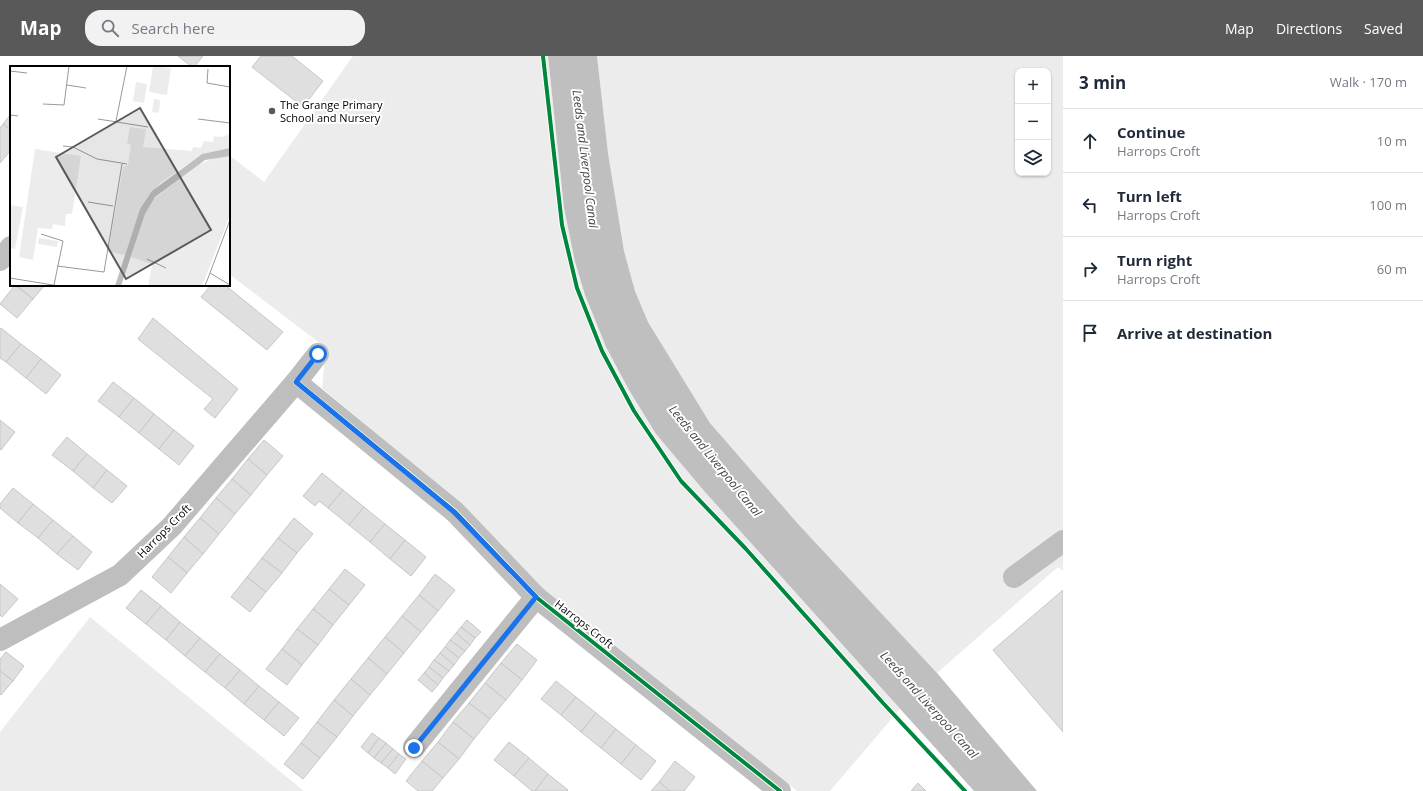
<!DOCTYPE html>
<meta charset="utf-8">
<style>
:root{--surface:#fff;--page:#f2f2f3;--text:#1f2937;--muted:#747a83;--line:#e0e1e3;--accent:#595959}
body{margin:0;font-family:"Open Sans",sans-serif;background:var(--page);color:var(--text)}
.controls{position:absolute;right:12px;top:12px;display:grid;overflow:hidden;border-radius:8px;box-shadow:0 1px 3px #0004}
.controls button{width:36px;height:36px;display:grid;place-items:center;padding:0;border:0;border-bottom:1px solid var(--line);background:var(--surface);color:var(--text);font:20px sans-serif}
.stop{position:absolute;width:12px;height:12px;margin:-9px;border:3px solid #1a73e8;border-radius:50%;background:#fff}
.stop.end{background:#1a73e8;border-color:#fff;box-shadow:0 1px 4px #0008}
.list{margin:0;padding:0;list-style:none}
h2{display:flex;justify-content:space-between;align-items:center;height:52px;margin:0;padding:0 16px;font-size:17px}
h2 small{font-size:13px;font-weight:400;color:var(--muted)}
.list li{display:grid;grid-template-columns:26px 1fr auto;gap:12px;align-items:center;box-sizing:border-box;height:64px;padding:0 16px;border-top:1px solid var(--line)}
.list b{display:block;font-size:15px;white-space:nowrap}
.list p{margin:0;font-size:13px;white-space:nowrap;color:var(--muted)}
.list em{font-size:13px;font-style:normal;color:var(--muted)}
.icon{flex:none;width:22px;height:22px;fill:none;stroke:currentColor;stroke-width:2;stroke-linecap:round;stroke-linejoin:round}
.map{position:relative;flex:none;width:1063px;height:735px;overflow:hidden}
header{display:flex;align-items:center;gap:24px;box-sizing:border-box;height:56px;padding:0 20px;background:var(--accent);color:#fff}
header strong{font-size:19px}
nav{display:flex;gap:22px;margin-inline-start:auto;font-size:14px}
.search{width:280px;height:36px;background:var(--page);display:flex;align-items:center;gap:10px;box-sizing:border-box;padding:0 14px;border-radius:16px;color:var(--muted);font-size:15px}
main{display:flex}
aside{flex:1;background:var(--surface)}
.map>svg:first-child{display:block}
.green{fill:#ececec;fill-rule:evenodd}
.water{fill:#bfbfbf}
.building{fill:#dfdfdf;stroke:#c7c7c7}
.lines{fill:none;stroke-linecap:round;stroke-linejoin:round}
.minor{stroke:#bebebe;stroke-width:22}
.cycleway-casing{stroke:#fff;stroke-width:6}
.cycleway{stroke:#00873e;stroke-width:4}
.route{stroke:#1a73e8;stroke-width:5}
.poi-dot{fill:#595959;stroke:#fff;stroke-width:1.5}
.labels{text-anchor:middle;stroke-width:4;stroke-linejoin:round;paint-order:stroke}
.poi-label{font-size:11px;fill:#000;stroke:#fff;text-anchor:start}
.street-label{font-size:11px;fill:#000;stroke:#fff}
.water-label{font-size:12px;font-style:italic;fill:#444;stroke:#fff}
.inset-road{fill:none;stroke:#999;stroke-width:1}
.view{fill:#595959;fill-opacity:0.15;stroke:#595959;stroke-width:2}
.inset-edge{fill:none;stroke:#000;stroke-width:2}
</style>
<header>
<strong>Map</strong>
<div class="search"><svg class="icon" aria-label="search" viewBox="0 0 24 24"><circle cx="10" cy="10" r="6"/><path d="M15 15l6 6"/></svg>Search here</div>
<nav><a>Map</a><a>Directions</a><a>Saved</a></nav>
</header>
<main>
<div class="map">
<svg width="1063" height="735" viewBox="0 0 1063 735">
<rect width="100%" height="100%" fill="#fff"/>
<g class="green">
<path d="M353,0h195l16,152 11,54 10,33 21,52 23,43 27,44 49,58 195,217 -70,82h-33l-259,-201 -76,-85 -140,-117 4,-40 -97,-74v-119l35,27z"/>
<path d="M597,0h466v515l-5,-4 -121,106 -138,-148 -89,-102 -62,-101 -13,-31 -11,-40 -16,-98zM1018,15h30v102h-30z"/>
<path d="M90,561l214,174h-304v-59z"/>
</g>
<path class="water" d="M548,0h49l11,97 16,98 11,40 13,31 62,101 89,102 138,148 100,118h-63l-269,-299 -49,-58 -27,-44 -23,-43 -21,-52 -10,-33 -11,-54z"/>
<g class="building">
<path d="M178,0h25l-9,11h-2z"/>
<path d="M261,0h31l31,25 -20,26 -51,-40z"/>
<path d="M11,58v16l-8,-6z"/>
<path d="M3,68l8,6v20l-11,13v-35z"/>
<path d="M15,229l18,14 -16,19 -17,-14z"/>
<path d="M16,229h29l-12,14z"/>
<path d="M211,229h14l58,47 -16,18 -66,-53z"/>
<path d="M153,262l85,71 -23,29 -11,-9 9,-10 -75,-60z"/>
<path d="M1,272l20,16 -15,18 -6,-4v-28z"/>
<path d="M21,288l20,15 -15,19 -20,-16z"/>
<path d="M41,303l20,16 -15,19 -20,-16z"/>
<path d="M113,326l21,16 -15,19 -21,-16z"/>
<path d="M134,342l20,16 -15,19 -20,-16z"/>
<path d="M154,358l20,16 -15,19 -20,-16z"/>
<path d="M0,364l15,12 -14,18 -1,-1z"/>
<path d="M174,374l20,16 -15,19 -20,-16z"/>
<path d="M67,381l20,17 -14,17 -21,-16z"/>
<path d="M264,384l19,16 -16,19 -19,-16z"/>
<path d="M87,398l20,16 -14,18 -20,-17z"/>
<path d="M248,403l19,16 -16,20 -19,-16z"/>
<path d="M107,414l20,16 -15,17 -19,-15z"/>
<path d="M322,417l21,17 -15,18 -9,-7 -4,5 -12,-10z"/>
<path d="M232,423l19,16 -16,19 -19,-16z"/>
<path d="M13,432l20,16 -15,19 -18,-15v-4z"/>
<path d="M343,434l21,17 -15,18 -21,-17z"/>
<path d="M216,442l19,16 -16,20 -19,-16z"/>
<path d="M33,448l20,16 -15,18 -20,-15z"/>
<path d="M364,451l21,17 -15,18 -21,-17z"/>
<path d="M200,462l19,16 -16,20 -19,-17z"/>
<path d="M294,462l19,16 -16,19 -19,-15z"/>
<path d="M53,464l20,16 -16,18 -19,-16z"/>
<path d="M385,468l20,16 -15,19 -20,-17z"/>
<path d="M73,480l19,16 -14,18 -21,-16z"/>
<path d="M184,481l19,17 -16,19 -19,-16z"/>
<path d="M278,482l19,15 -15,20 -20,-15z"/>
<path d="M405,484l21,17 -15,19 -21,-17z"/>
<path d="M168,501l19,16 -16,20 -19,-16z"/>
<path d="M262,502l20,15 -16,19 -19,-15z"/>
<path d="M345,513l20,16 -16,20 -20,-16z"/>
<path d="M435,518l20,16 -17,21 -19,-16z"/>
<path d="M247,521l19,15 -16,20 -19,-15z"/>
<path d="M0,528l18,15 -16,18 -2,-2z"/>
<path d="M329,533l20,16 -16,20 -20,-16z"/>
<path d="M141,534l20,16 -15,18 -20,-16z"/>
<path d="M1063,534v142l-70,-82z"/>
<path d="M419,539l19,16 -17,21 -19,-16z"/>
<path d="M161,550l19,16 -14,18 -20,-16z"/>
<path d="M313,553l20,16 -15,20 -21,-16z"/>
<path d="M402,560l19,16 -17,21 -19,-16z"/>
<path d="M467,564l14,12 -6,6 -14,-11z"/>
<path d="M180,566l20,16 -15,18 -19,-16z"/>
<path d="M461,571l14,11 -5,7 -14,-12z"/>
<path d="M297,573l21,16 -16,20 -20,-16z"/>
<path d="M456,577l14,12 -5,6 -15,-11z"/>
<path d="M385,581l19,16 -17,21 -19,-16z"/>
<path d="M200,582l20,16 -15,18 -20,-16z"/>
<path d="M450,584l15,11 -6,7 -14,-11z"/>
<path d="M517,588l20,16 -15,20 -21,-17z"/>
<path d="M445,591l14,11 -5,7 -14,-12z"/>
<path d="M282,593l20,16 -15,20 -21,-16z"/>
<path d="M6,596l18,14 -11,15 -13,-10v-12z"/>
<path d="M440,597l14,12 -5,6 -15,-11z"/>
<path d="M220,598l20,16 -15,18 -20,-16z"/>
<path d="M368,602l19,16 -17,21 -19,-16z"/>
<path d="M434,604l15,11 -6,7 -14,-11z"/>
<path d="M501,607l21,17 -16,20 -21,-17z"/>
<path d="M429,611l14,11 -5,7 -14,-12z"/>
<path d="M240,614l19,16 -15,18 -19,-16z"/>
<path d="M0,615l13,10 -12,14 -1,-1z"/>
<path d="M424,617l14,12 -6,7 -14,-12z"/>
<path d="M351,623l19,16 -17,21 -19,-16z"/>
<path d="M556,625l20,16 -15,18 -20,-16z"/>
<path d="M485,627l21,17 -16,19 -21,-16z"/>
<path d="M259,630l20,16 -15,18 -20,-16z"/>
<path d="M576,641l20,16 -15,19 -20,-17z"/>
<path d="M334,644l19,16 -16,21 -20,-15z"/>
<path d="M279,646l20,16 -15,18 -20,-16z"/>
<path d="M469,647l21,16 -16,20 -21,-17z"/>
<path d="M596,657l20,16 -15,19 -20,-16z"/>
<path d="M317,666l20,15 -17,21 -19,-15z"/>
<path d="M453,666l21,17 -15,20 -21,-17z"/>
<path d="M616,673l20,16 -15,19 -20,-16z"/>
<path d="M372,677l7,5 -11,15 -7,-6z"/>
<path d="M379,682l7,5 -12,15 -6,-5z"/>
<path d="M438,686l21,17 -16,19 -21,-17z"/>
<path d="M509,686l20,16 -15,18 -20,-16z"/>
<path d="M301,687l19,15 -17,21 -19,-15z"/>
<path d="M386,687l7,6 -12,14 -7,-5z"/>
<path d="M636,689l20,16 -15,19 -20,-16z"/>
<path d="M393,693l6,5 -11,14 -7,-5z"/>
<path d="M399,698l7,5 -11,15 -7,-6z"/>
<path d="M529,702l19,16 -13,17h-3l-18,-15z"/>
<path d="M422,705l21,17 -11,13h-14l-12,-10z"/>
<path d="M675,705l20,16 -11,14h-14l-11,-9z"/>
<path d="M548,718l20,16 -1,1h-32z"/>
<path d="M659,726l11,9h-19z"/>
<path d="M918,727l8,8h-15z"/>
</g>
<g class="lines">
<g class="minor">
<path d="M0,204l11,-13"/>
<path d="M296,326l159,130 81,85 244,194"/>
<path d="M1014,521l49,-36"/>
<path d="M0,584l120,-65 52,-49 124,-144 22,-28"/>
<path d="M414,691l122,-150"/>
</g>
<g class="cycleway-casing">
<g id="cycleway">
<path d="M543,0l19,169 15,63 25,63 32,60 47,70 65,68 137,154 82,88"/>
<path d="M296,326l159,130 81,85 244,194"/>
</g>
</g>
<use href="#cycleway" class="cycleway"/>
</g>
<g class="lines">
<path class="route" d="M318,298l-22,28 158,130 82,85 -122,151"/>
</g>
<circle class="poi-dot" cx="272" cy="55" r="4"/>
<g class="labels">
<g class="poi-label">
<text x="280" y="53">The Grange Primary<tspan x="280" dy="13">School and Nursery</tspan></text>
</g>
<g class="street-label">
<text transform="translate(164 475) rotate(-45)" y="4">Harrops Croft</text>
<text transform="translate(584 568) rotate(38)" y="4">Harrops Croft</text>
</g>
<g class="water-label">
<text transform="translate(585 103) rotate(83)" y="4">Leeds and Liverpool Canal</text>
<text transform="translate(715 405) rotate(51)" y="4">Leeds and Liverpool Canal</text>
<text transform="translate(929 649) rotate(48)" y="4">Leeds and Liverpool Canal</text>
</g>
</g>
<g transform="translate(10 10)">
<rect width="220" height="220" fill="#fff"/>
<path d="M143,0l18,2 -4,27 -18,-3zM126,16l11,2 -3,19 -11,-2zM144,33l6,1 -1,13 -7,-1zM220,60v22l-28,6 -42,29 -20,26 -15,46 -17,-3 15,-85 5,-2 3,-20 -4,-2 3,-16 16,2 -3,18 49,4 1,-4 8,1 3,-7 9,1 1,-6 8,1 7,-3zM25,83l46,7 -9,58h-6l-1,12 -12,-2 -1,5 -14,-1 -5,32 -14,-3zM209,90h11v59l-28,71h-54l4,-22 -21,-7 14,-43 8,-14 44,-35zM0,139l13,2 -8,42 -5,-1zM29,172l19,3 -1,6 -19,-3z" fill="#ececec"/>
<path d="M220,82v8l-25,4 -50,37 -10,17 -24,72h-6l25,-77 12,-18 50,-37z" fill="#bfbfbf"/>
<path class="inset-road" d="M198,3l-1,14 23,4M0,5l17,2M57,19l19,3M33,38l21,1 5,-39M88,53l50,8M188,53l32,4M0,54l1,-5 7,1M106,55l11,-55M53,80l10,1 24,12 30,5M78,136l25,4M31,168l22,7 -9,44M137,193l19,9M47,200l47,6 18,-108M200,207l20,12M0,212l49,8M195,220l25,-66"/>
<path class="view" d="M130,42l71,122 -85,49 -70,-122z"/>
<rect width="220" height="220" class="inset-edge"/>
</g>
</svg>
<div class="controls">
<button>+</button>
<button>−</button>
<button><svg class="icon" aria-label="layers" viewBox="0 0 24 24"><path d="M12 4l9 5-9 5-9-5zM3 14l9 5 9-5"/></svg></button>
</div>
<div class="stop" style="left:318px;top:298px"></div>
<div class="stop end" style="left:414px;top:692px"></div>
</div>
<aside>
<h2>3 min<small>Walk · 170 m</small></h2>
<ul class="list">
<li><svg class="icon" aria-label="ahead" viewBox="0 0 24 24"><path d="M12 20V5M6 11l6-6 6 6"/></svg><div><b>Continue</b><p>Harrops Croft</p></div><em>10 m</em></li>
<li><svg class="icon" aria-label="left" viewBox="0 0 24 24"><path d="M17 20v-9H6M10 6l-5 5 5 5"/></svg><div><b>Turn left</b><p>Harrops Croft</p></div><em>100 m</em></li>
<li><svg class="icon" aria-label="right" viewBox="0 0 24 24"><path d="M7 20v-9h11M14 6l5 5-5 5"/></svg><div><b>Turn right</b><p>Harrops Croft</p></div><em>60 m</em></li>
<li><svg class="icon" aria-label="arrive" viewBox="0 0 24 24"><path d="M6 21V4h12l-3 4 3 4H6"/></svg><div><b>Arrive at destination</b></div></li>
</ul>
</aside>
</main>
